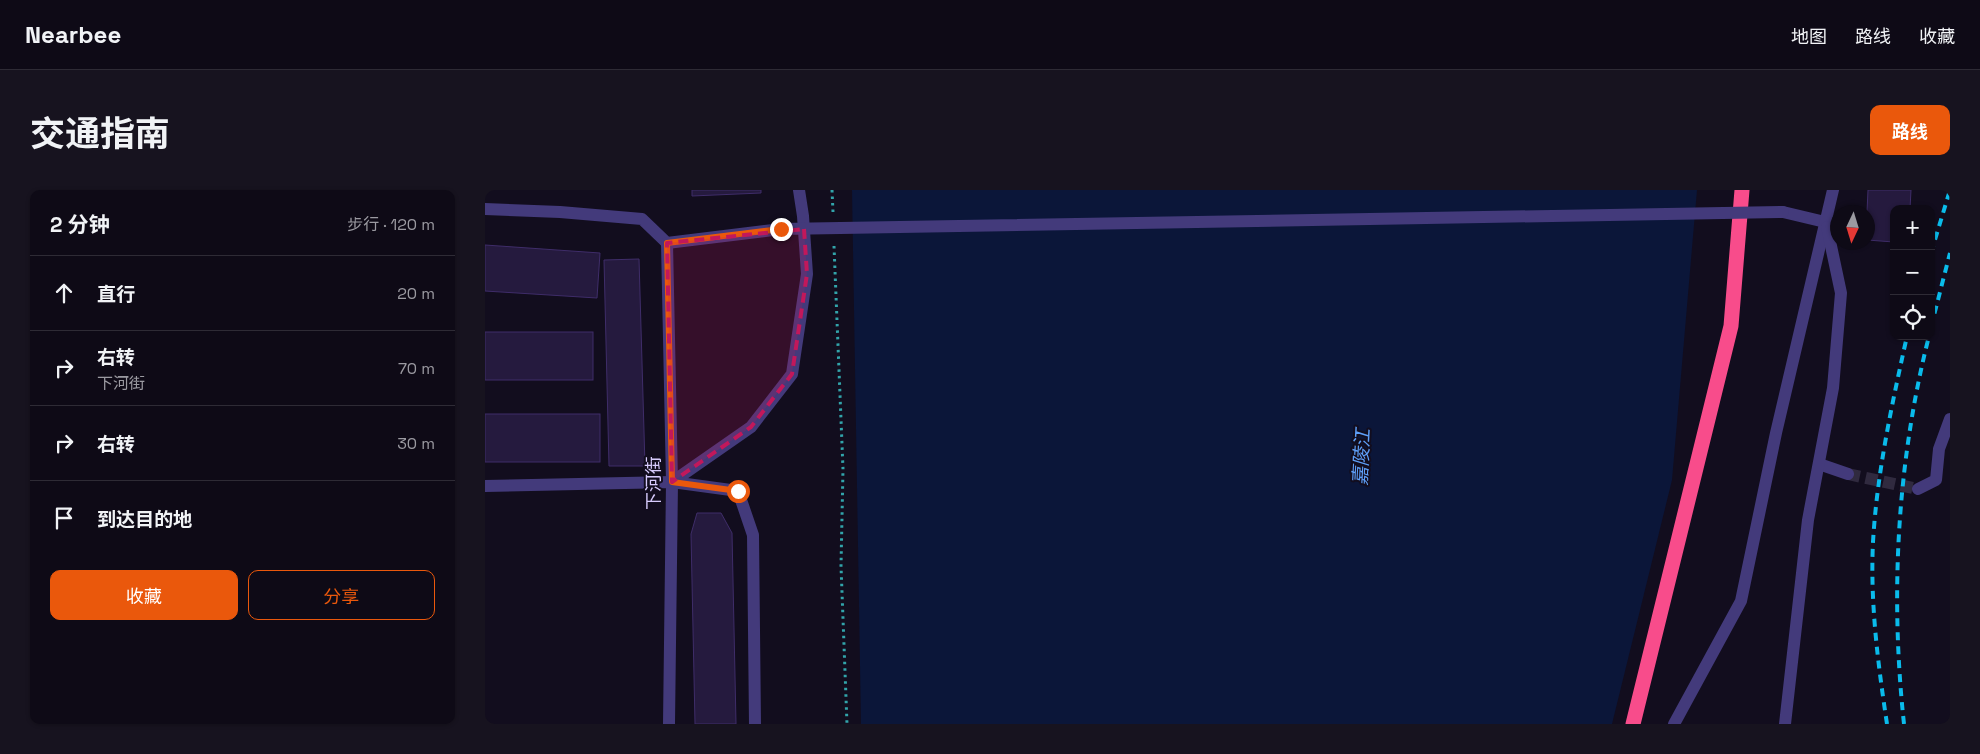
<!DOCTYPE html>
<html lang="zh">
<meta charset="utf-8">
<style>
:root{--surface:#0e0a16;--page:#17131f;--text:#f1f3f6;--muted:#9b9aa1;--line:#2e2b35;--accent:#ea580c}
body{margin:0;font-family:"Space Grotesk","Noto Sans SC",sans-serif;background:var(--page);color:var(--text)}
.controls{position:absolute;right:15px;top:15px;display:grid;overflow:hidden;border-radius:10px;box-shadow:0 1px 4px #0004}
.controls button{width:45px;height:45px;display:grid;place-items:center;padding:0;border:0;border-bottom:1px solid var(--line);background:var(--surface);color:var(--text);font:25px sans-serif}
.compass{position:absolute;left:1345px;top:15px;width:45px;height:45px;border-radius:50%;background:var(--surface);box-shadow:0 1px 4px #0004;rotate:184deg}
.stop{position:absolute;width:15px;height:15px;margin:-11px;border:4px solid #ea580c;border-radius:50%;background:#fff}
.stop.end{background:#ea580c;border-color:#fff;box-shadow:0 1px 5px #0008}
.list{margin:0;padding:0;list-style:none}
h2{display:flex;justify-content:space-between;align-items:center;height:65px;margin:0;padding:0 20px;font-size:21px}
h2 small{font-size:16px;font-weight:400;color:var(--muted)}
.list li{display:grid;grid-template-columns:32px 1fr auto;gap:15px;align-items:center;box-sizing:border-box;height:75px;padding:0 20px;border-top:1px solid var(--line)}
.list b{display:block;font-size:19px;white-space:nowrap}
.list p{margin:0;font-size:16px;white-space:nowrap;color:var(--muted)}
.list em{font-size:16px;font-style:normal;color:var(--muted)}
.actions{display:flex;gap:10px;padding:15px 20px}
.actions a{flex:1;padding:11px 0;border:1px solid var(--accent);border-radius:10px;text-align:center;font-size:18px;color:var(--accent)}
.actions .main{background:var(--accent);color:#fff}
.icon{flex:none;width:28px;height:28px;fill:none;stroke:currentColor;stroke-width:2;stroke-linecap:round;stroke-linejoin:round}
.map{position:relative;flex:none;width:1465px;height:534px;overflow:hidden;border-radius:10px}
header{display:flex;align-items:center;gap:30px;box-sizing:border-box;height:70px;padding:0 25px;background:var(--surface);border-bottom:1px solid var(--line)}
header strong{font-size:24px}
nav{display:flex;gap:28px;margin-inline-start:auto;font-size:18px}
.intro{display:flex;align-items:center;justify-content:space-between;box-sizing:border-box;height:120px;padding:0 30px}
h1{margin:0;font-size:35px}
.button{padding:12px 22px;border-radius:10px;background:var(--accent);color:#fff;font-size:18px;font-weight:700}
main{display:flex;gap:30px;padding:0 30px}
aside{flex:1;background:var(--surface);border-radius:10px;box-shadow:0 1px 4px #0004}
.map>svg:first-child{display:block}
.water{fill:#0b1639}
.building{fill:#251a3e;stroke:#3f2d69}
.lines{fill:none;stroke-linecap:round;stroke-linejoin:round}
.minor-tunnel{stroke:#302a3f;stroke-width:12;stroke-dasharray:12 6;stroke-linecap:butt}
.path{stroke:#32a4aa;stroke-width:3;stroke-dasharray:2.5 4;stroke-linecap:butt}
.minor{stroke:#433a7b;stroke-width:12}
.highway{stroke:#f84c8b;stroke-width:15}
.rail{stroke:#0abbeb;stroke-width:4;stroke-dasharray:8 6;stroke-linecap:butt}
.minor-bridge{stroke:#433a7b;stroke-width:12}
.route{stroke:#ea580c;stroke-width:6}
.marked{fill:#c2185b;fill-opacity:0.2;stroke:#c2185b;stroke-width:4;stroke-dasharray:10 6;stroke-linejoin:round}
.labels{text-anchor:middle;stroke-width:4;stroke-linejoin:round;paint-order:stroke}
.street-label{font-size:18px;fill:#d7cbfd;stroke:#120d1e}
.water-label{font-size:19px;font-style:italic;fill:#5e9ff8;stroke:#120d1e}
</style>
<header>
<strong>Nearbee</strong>
<nav><a>地图</a><a>路线</a><a>收藏</a></nav>
</header>
<div class="intro"><h1>交通指南</h1><a class="button">路线</a></div>
<main>
<aside>
<h2>2 分钟<small>步行 · 120 m</small></h2>
<ul class="list">
<li><svg class="icon" aria-label="ahead" viewBox="0 0 24 24"><path d="M12 20V5M6 11l6-6 6 6"/></svg><div><b>直行</b></div><em>20 m</em></li>
<li><svg class="icon" aria-label="right" viewBox="0 0 24 24"><path d="M7 20v-9h11M14 6l5 5-5 5"/></svg><div><b>右转</b><p>下河街</p></div><em>70 m</em></li>
<li><svg class="icon" aria-label="right" viewBox="0 0 24 24"><path d="M7 20v-9h11M14 6l5 5-5 5"/></svg><div><b>右转</b></div><em>30 m</em></li>
<li><svg class="icon" aria-label="arrive" viewBox="0 0 24 24"><path d="M6 21V4h12l-3 4 3 4H6"/></svg><div><b>到达目的地</b></div></li>
</ul>
<div class="actions"><a class="main">收藏</a><a>分享</a></div>
</aside>
<div class="map">
<svg width="1465" height="534" viewBox="0 0 1465 534">
<rect width="100%" height="100%" fill="#120d1e"/>
<path class="water" d="M367,0h845l-25,290 -60,244h-751z"/>
<g class="building">
<path d="M207,0h69v3l-69,3z"/>
<path d="M1383,0h43l-1,19h-16v33l-27,-2v-28z"/>
<path d="M0,55l115,8 -3,45 -112,-7z"/>
<path d="M154,69l6,207h-36l-5,-206z"/>
<rect x="0" y="142" width="108" height="48"/>
<rect x="0" y="224" width="115" height="48"/>
<path d="M212,323h24l11,20 4,191h-41l-4,-190z"/>
</g>
<g class="lines">
<path class="minor-tunnel" d="M1363,284l70,15"/>
<g class="path">
<path d="M347,0l1,22"/>
<path d="M349,56l9,223 -2,97 6,158"/>
</g>
<g class="minor">
<path d="M0,19l75,3 82,7 25,24 114,-14"/>
<path d="M1298,22l42,10"/>
<path d="M182,53l5,239 -3,242"/>
<path d="M1334,274l29,10"/>
<path d="M187,292l79,-55 41,-53 15,-100 -4,-58 -4,-26"/>
<path d="M0,296l187,-4 66,9 15,44 2,189"/>
<path d="M1433,299l18,-9 3,-31 11,-30"/>
<path d="M1189,534l67,-123 35,-168 57,-243"/>
<path d="M1300,534l23,-204 25,-132 8,-95 -14,-66"/>
</g>
<path class="highway" d="M1148,534l98,-398 11,-136"/>
<g class="rail">
<path d="M1446,63l19,-63"/>
<path d="M1446,137l19,-74"/>
<path d="M1402,534c-9,-60 -17,-121 -14,-182 4,-70 19,-138 34,-206"/>
<path d="M1419,534c-14,-129 -7,-262 25,-388"/>
</g>
<path class="minor-bridge" d="M296,39l1002,-17"/>
</g>
<g class="lines">
<path class="route" d="M253,301l-66,-9 -5,-239 114,-14"/>
</g>
<path class="marked" d="M319,39l3,45 -15,100 -41,53 -79,55 -5,-239z"/>
<g class="labels">
<g class="street-label">
<text transform="translate(169 293) rotate(-90)" y="6">下河街</text>
</g>
<g class="water-label">
<text transform="translate(876 267) rotate(-87)" y="7">嘉陵江</text>
</g>
</g>
</svg>
<div class="controls">
<button>+</button>
<button>−</button>
<button><svg class="icon" aria-label="locate" viewBox="0 0 24 24"><circle cx="12" cy="12" r="6"/><path d="M12 2v4M12 18v4M2 12h4M18 12h4"/></svg></button>
</div>
<svg class="compass" viewBox="-18 -18 36 36"><path d="M0-13l5 13h-10z" fill="#e53935"/><path d="M0 13l5-13h-10z" fill="#9b9aa1"/></svg>
<div class="stop" style="left:253px;top:301px"></div>
<div class="stop end" style="left:296px;top:39px"></div>
</div>
</main>
